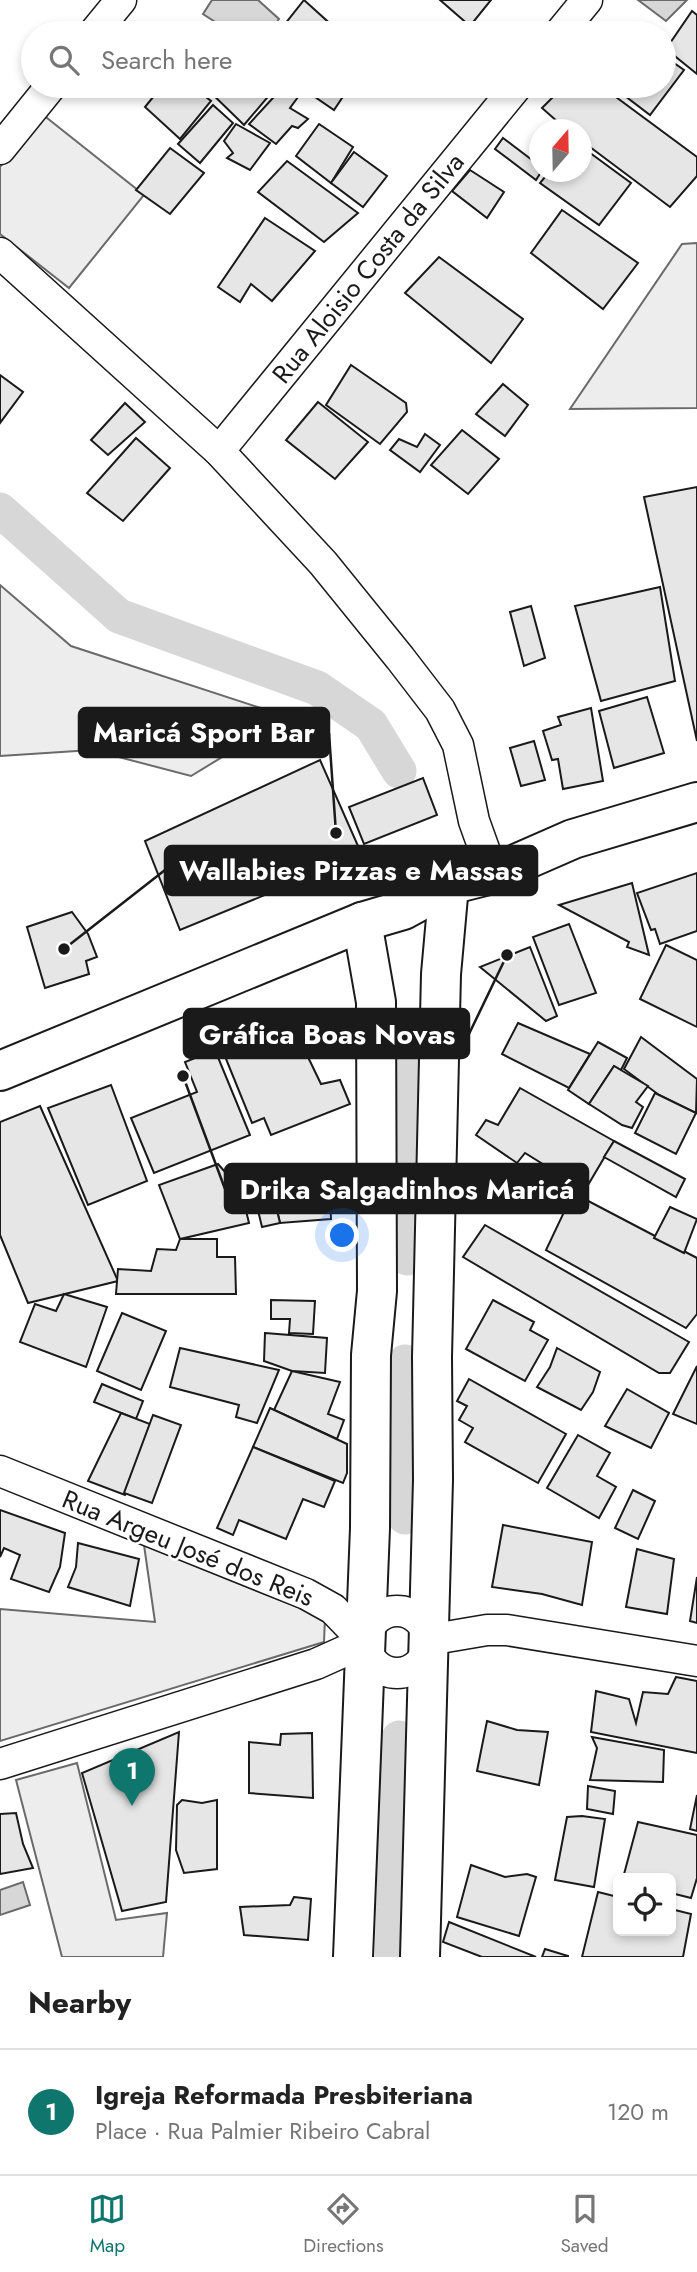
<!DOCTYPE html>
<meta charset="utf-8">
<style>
:root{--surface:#fff;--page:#f2f2f2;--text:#222;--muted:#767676;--line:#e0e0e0;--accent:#0f766e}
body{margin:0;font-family:Jost,sans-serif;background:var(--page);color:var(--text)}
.controls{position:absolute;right:21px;bottom:21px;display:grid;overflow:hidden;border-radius:10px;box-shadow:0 4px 10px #0003}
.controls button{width:63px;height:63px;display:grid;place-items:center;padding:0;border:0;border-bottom:2px solid var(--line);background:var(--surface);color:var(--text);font:35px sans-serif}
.compass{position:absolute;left:529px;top:119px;width:63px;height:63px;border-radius:50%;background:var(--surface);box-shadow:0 4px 10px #0003;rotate:20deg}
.you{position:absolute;left:343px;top:1236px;width:24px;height:24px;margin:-18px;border:5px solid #fff;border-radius:50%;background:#1a73e8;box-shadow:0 0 0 10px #1a73e833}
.badge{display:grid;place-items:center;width:46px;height:46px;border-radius:50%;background:var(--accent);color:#fff;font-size:23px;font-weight:700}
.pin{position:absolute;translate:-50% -58px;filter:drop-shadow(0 2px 4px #0008)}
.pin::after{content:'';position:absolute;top:37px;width:24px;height:21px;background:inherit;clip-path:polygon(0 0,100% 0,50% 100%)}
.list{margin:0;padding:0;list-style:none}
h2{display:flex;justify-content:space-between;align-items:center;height:91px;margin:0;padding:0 28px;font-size:30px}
h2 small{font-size:23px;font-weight:400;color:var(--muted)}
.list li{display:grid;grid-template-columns:46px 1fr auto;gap:21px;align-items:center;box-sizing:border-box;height:126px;padding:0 28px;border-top:2px solid var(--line)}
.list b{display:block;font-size:26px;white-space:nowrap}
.list p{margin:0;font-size:23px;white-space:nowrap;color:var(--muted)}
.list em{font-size:23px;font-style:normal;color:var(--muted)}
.icon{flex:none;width:38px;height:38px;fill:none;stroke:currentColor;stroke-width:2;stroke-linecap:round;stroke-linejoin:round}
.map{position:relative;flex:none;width:697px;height:1957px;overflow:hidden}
.search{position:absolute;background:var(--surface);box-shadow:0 4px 10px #0003;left:21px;right:21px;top:21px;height:77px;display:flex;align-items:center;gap:18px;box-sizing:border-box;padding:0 24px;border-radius:38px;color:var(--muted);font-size:26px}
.sheet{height:217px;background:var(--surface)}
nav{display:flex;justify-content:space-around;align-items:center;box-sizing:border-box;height:98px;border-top:2px solid var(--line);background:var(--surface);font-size:19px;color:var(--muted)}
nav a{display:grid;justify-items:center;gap:4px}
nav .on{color:var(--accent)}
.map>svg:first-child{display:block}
.built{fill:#ededed;stroke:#6a6a6a;stroke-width:2}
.water{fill:#d7d7d7;stroke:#6a6a6a;stroke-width:2}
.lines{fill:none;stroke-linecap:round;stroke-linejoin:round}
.canal{stroke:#d7d7d7;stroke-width:35}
.building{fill:#e6e6e6;stroke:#1a1a1a;stroke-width:2}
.minor-casing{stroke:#1a1a1a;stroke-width:33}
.tertiary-casing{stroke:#1a1a1a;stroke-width:42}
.minor{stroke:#fff;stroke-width:30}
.tertiary{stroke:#fff;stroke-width:38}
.labels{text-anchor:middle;stroke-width:5;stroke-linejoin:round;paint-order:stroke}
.street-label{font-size:26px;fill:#1a1a1a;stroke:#fff}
.leader{fill:none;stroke:#1a1a1a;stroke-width:2.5}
.callout-dot{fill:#1a1a1a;stroke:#fff;stroke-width:2.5}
.callout{fill:#1a1a1a;stroke:#1a1a1a;stroke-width:2.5}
.callout-label{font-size:28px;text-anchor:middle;font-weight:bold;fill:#fff}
</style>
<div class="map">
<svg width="697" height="1957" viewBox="0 0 697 1957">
<rect width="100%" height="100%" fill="#fff"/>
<g class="built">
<path d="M42,114l102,81 -75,93 -69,-54v-67z"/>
<path d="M697,243v165l-127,1 112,-165z"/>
<path d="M0,585l71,61 217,71 -97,59 -99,-26 -92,6z"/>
<path d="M144,1545l181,73 -1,24 -324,99v-132l155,13z"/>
<path d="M77,1763l39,157 51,-7 -4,44h-101l-46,-177z"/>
</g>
<g class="water">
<path d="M212,0h46l21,19 -10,14h-37l-29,-19z"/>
<path d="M638,0h49l-21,21z"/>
<path d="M23,1882l7,23 -30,10v-25z"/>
</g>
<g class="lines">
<g class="canal">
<path d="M0,510l119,106 198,72 54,37 28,46"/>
<path d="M407,1258l2,-196"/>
<path d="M405,1362v155"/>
<path d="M392,1957l7,-219"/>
</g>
</g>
<g class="building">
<path d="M304,0l32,29 -3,4h-39l-9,-9z"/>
<path d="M440,0h51l-21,26z"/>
<path d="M692,11l5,4v59l-31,-25z"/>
<path d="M285,24l9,9h-16z"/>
<path d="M341,24l14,9h-22z"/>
<path d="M664,56l20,14 -34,45 -38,-29h52z"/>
<path d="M162,86h30l19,15 -31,38 -35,-32z"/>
<path d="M204,86h73l-33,39z"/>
<path d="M284,86l17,7 -11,15 18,11 -10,9 -6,-2 -16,18 -27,-20z"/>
<path d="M299,86h51l-16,24z"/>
<path d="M564,86h37l96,71v19l-27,31 -88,-66v-11h-15l-25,-22z"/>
<path d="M213,105l20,18 -33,40 -22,-19z"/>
<path d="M236,124l34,19 -20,27 -23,-12 6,-5 -9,-12z"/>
<path d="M319,124l34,23 -22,36 -35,-27z"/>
<path d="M503,138l37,28 1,6 -5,8 -41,-31z"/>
<path d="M582,147l49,36 -32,42 -59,-42 9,-11h33z"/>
<path d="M170,148l34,25 -34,41 -34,-24z"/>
<path d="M354,152l33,24 -24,31 -32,-24z"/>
<path d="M287,161l71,52 -34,29 -66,-50z"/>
<path d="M470,170l34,22 -17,26 -35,-27z"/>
<path d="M562,210l76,53 -35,46 -72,-56z"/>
<path d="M265,218l50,33 -43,50 -21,-17 -11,18 -22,-15z"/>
<path d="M439,257l84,62 -32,44 -86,-70z"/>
<path d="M351,365l55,38 1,9 -27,32 -54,-39z"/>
<path d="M0,375l23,17 -23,31z"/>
<path d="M503,384l25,21 -23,31 -29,-22z"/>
<path d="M318,402l50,40 -33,37 -49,-39z"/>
<path d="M125,403l20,19 -37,33 -17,-15z"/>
<path d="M462,430l37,29 -31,35 -37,-29z"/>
<path d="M425,434l15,11 -20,27 -30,-22 9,-11 18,8z"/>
<path d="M136,438l34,30 -47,53 -36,-28z"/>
<path d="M697,487v254l-53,-244z"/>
<path d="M660,587l15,94 -74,20 -26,-95z"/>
<path d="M531,606l14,52 -21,8 -14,-54z"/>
<path d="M647,697l17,56 -50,15 -15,-57z"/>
<path d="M591,708l12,73 -40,8 -5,-30 -6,1 -9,-29 18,-6 -3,-8z"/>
<path d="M534,741l11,39 -24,6 -11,-38z"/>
<path d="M320,760l42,95 -182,75 -35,-89z"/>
<path d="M423,778l14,37 -73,29 -15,-37z"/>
<path d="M697,873v58l-37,13 -5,-15 -4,1 -14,-37z"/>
<path d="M632,883l17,72 -22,-8 2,-5 -70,-37z"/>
<path d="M72,912l16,22 9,23 -11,4 3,13 -44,14 -18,-61z"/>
<path d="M569,924l27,69 -37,12 -26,-68z"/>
<path d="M666,945l31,15v67l-57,-28z"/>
<path d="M530,947l27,69 -11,5 -66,-54z"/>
<path d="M518,1023l72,31 -21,34 -67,-34z"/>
<path d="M293,1026l28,58 19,-4 10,24 -79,31 -7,-17 -12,5 -30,-74z"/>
<path d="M641,1037l56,42 -1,34 -37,-18 -35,-26z"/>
<path d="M598,1042l29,16 -6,12 -7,-4 -25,38 -21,-14z"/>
<path d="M215,1050l35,85 -96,38 -23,-55 66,-26 -12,-30z"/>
<path d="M614,1066l34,20 -12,16 7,5 -11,21 -10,-3 -33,-21z"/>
<path d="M111,1085l36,96 -59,24 -40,-97z"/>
<path d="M520,1088l94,53 -29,49 -60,-37 -8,10 -41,-28 10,-15 12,5z"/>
<path d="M655,1093l41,20 -20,41 -41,-21z"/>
<path d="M40,1106l78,175 -90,22 -28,-68v-113z"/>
<path d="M614,1141l71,38 -9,18 -72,-40z"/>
<path d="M218,1164l23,26 8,33 -69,16 -21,-54z"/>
<path d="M329,1168l2,51 -51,4 -10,-44z"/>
<path d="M573,1193l124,65v56l-11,14 -140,-78z"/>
<path d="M273,1194l7,29 -18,4 -7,-29z"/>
<path d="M670,1207l27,12 -13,34 -30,-15z"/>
<path d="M485,1225l204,117 -19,31h-11l-196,-116z"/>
<path d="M180,1239h37v18h18l1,37h-120l2,-25 33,2 6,-22 19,1z"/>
<path d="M64,1294l43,13 -21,60 -66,-25 15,-38 21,7z"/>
<path d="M271,1300l44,1 -2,33 -24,-1 1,-14h-19z"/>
<path d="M493,1300l41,22 -4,8 18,10 -23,41 -59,-32z"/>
<path d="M122,1313l44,18 -25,59 -44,-19z"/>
<path d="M265,1333l62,5 -2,35 -33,-2 -28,-10z"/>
<path d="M180,1348l99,22 -22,53 -21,-6 3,-12 -69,-18z"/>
<path d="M557,1348l43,24 -7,20 -12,18 -44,-23 13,-20z"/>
<path d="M697,1366v58l-24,-10z"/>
<path d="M292,1371l48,11 -12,32 16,6 -7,19 -63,-29z"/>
<path d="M469,1379l97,55 -28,49 -73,-41 8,-14 -14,-8 8,-14 -10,-5z"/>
<path d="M102,1384l41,17 -7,18 -42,-17z"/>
<path d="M627,1389l42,24 -18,35 -46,-22z"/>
<path d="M270,1408l77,36v29l-4,10 -90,-36z"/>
<path d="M121,1413l29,11 -25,71 -37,-14z"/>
<path d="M153,1415l28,10 -29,78 -28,-10z"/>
<path d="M578,1435l32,18 -13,23 19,11 -17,31 -52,-30z"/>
<path d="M253,1447l82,34 -11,26 -21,-8 -17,40 -47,-19 -6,15 -16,-7z"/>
<path d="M633,1490l22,11 -17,38 -23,-11z"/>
<path d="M0,1510l65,23 -5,34 -11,25 -38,-13 9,-24 -16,-7 -4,9z"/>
<path d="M503,1525l89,17 -10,63 -40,-11 -50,-7z"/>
<path d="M78,1543l61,16 -9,47 -62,-19 8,-20z"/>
<path d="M637,1549l37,10 -7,55 -41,-7z"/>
<path d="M697,1577v46l-7,-2z"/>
<path d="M676,1677l21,4v72l-106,-21 5,-41 33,8 7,24 7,-31 25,2z"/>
<path d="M487,1721l30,9 31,2 -9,53 -62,-14z"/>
<path d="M179,1732l-13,170 -44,9 -40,-138z"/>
<path d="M312,1733l1,65 -64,-5v-51l31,3 1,-11z"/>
<path d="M592,1737l72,13 -1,32 -73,-2 7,-32z"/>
<path d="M588,1786l27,5 -2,23 -26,-5z"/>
<path d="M697,1795v36l-7,-2z"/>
<path d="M182,1800l20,3 15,-3v69l-33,4 -8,-23 1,-45z"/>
<path d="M16,1813l7,31 10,24 -33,6v-60z"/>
<path d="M582,1816l23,3 -11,68 -39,-7 12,-63z"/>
<path d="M638,1822l59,13v43l-6,20 -20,-5v-15h-48z"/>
<path d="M471,1865l34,12 22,-3 9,3 -17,59 -62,-19z"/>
<path d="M598,1892l20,5v34h53v-22l20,5 -8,43h-101z"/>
<path d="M294,1897l17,2 -3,41 -64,-5 -4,-28 50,-2z"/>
<path d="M449,1922l87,35h-54l-39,-15z"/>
<path d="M545,1949l23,7v1h-26z"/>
</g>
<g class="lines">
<g class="minor-casing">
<g id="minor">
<path d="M94,33l27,-33"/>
<path d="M560,33l27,-33"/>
<path d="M0,149l51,-63"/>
<path d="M0,253l219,198 104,112 77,95 40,52 18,35 16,76 19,53"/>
<path d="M219,451l298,-365"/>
<path d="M0,1471l306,123 27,15 32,33 -49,22 -316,100"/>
<circle cx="397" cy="1642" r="31"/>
<path d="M428,1640l59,-10h20l190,31"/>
</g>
</g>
<g class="tertiary-casing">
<g id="tertiary">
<path d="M0,1071l362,-149 41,-12 46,-25 44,-11 80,-35 124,-37"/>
<path d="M353,1957l17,-429 1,-173 6,-64 -1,-289 -14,-80"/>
<path d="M420,1957l13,-477 -1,-123 9,-383 8,-89"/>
</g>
</g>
<use href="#minor" class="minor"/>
<use href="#tertiary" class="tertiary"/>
</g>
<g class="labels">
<g class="street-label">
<text transform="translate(368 268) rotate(-51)" y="9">Rua Aloisio Costa da Silva</text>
<text transform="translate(188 1548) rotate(22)" y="9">Rua Argeu José dos Reis</text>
</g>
</g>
<path class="leader" d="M336 833L329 733M64 949L165 870M507 955L469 1034M183 1076L225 1189"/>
<g class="callout-dot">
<circle cx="336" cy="833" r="7"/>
<circle cx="64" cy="949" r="7"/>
<circle cx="507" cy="955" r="7"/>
<circle cx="183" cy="1076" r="7"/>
</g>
<g class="callout">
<rect x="79" y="708" width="250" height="49" rx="7"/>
<rect x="165" y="846" width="372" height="49" rx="7"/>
<rect x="184" y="1009" width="285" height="49" rx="7"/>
<rect x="225" y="1164" width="363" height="49" rx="7"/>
</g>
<g class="callout-label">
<text x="204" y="742">Maricá Sport Bar</text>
<text x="351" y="880">Wallabies Pizzas e Massas</text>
<text x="327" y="1044">Gráfica Boas Novas</text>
<text x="407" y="1199">Drika Salgadinhos Maricá</text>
</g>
</svg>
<div class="controls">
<button><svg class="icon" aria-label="locate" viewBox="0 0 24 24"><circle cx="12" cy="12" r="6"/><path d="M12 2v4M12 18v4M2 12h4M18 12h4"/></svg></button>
</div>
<svg class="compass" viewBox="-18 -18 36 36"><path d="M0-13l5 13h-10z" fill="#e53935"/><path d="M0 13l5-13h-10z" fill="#767676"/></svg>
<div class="you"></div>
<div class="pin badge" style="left:132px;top:1806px">1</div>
<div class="search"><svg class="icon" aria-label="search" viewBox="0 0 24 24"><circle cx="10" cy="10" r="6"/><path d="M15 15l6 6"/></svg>Search here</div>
</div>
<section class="sheet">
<h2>Nearby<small></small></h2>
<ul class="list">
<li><span class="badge">1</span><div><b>Igreja Reformada Presbiteriana</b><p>Place · Rua Palmier Ribeiro Cabral</p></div><em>120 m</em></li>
</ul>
</section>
<nav>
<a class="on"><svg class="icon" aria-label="map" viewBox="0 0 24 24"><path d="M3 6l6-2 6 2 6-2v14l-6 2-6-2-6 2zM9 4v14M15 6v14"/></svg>Map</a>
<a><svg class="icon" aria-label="directions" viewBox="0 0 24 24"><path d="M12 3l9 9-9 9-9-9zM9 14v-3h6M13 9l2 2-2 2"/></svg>Directions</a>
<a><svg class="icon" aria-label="saved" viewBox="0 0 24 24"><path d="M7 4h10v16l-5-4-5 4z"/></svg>Saved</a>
</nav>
